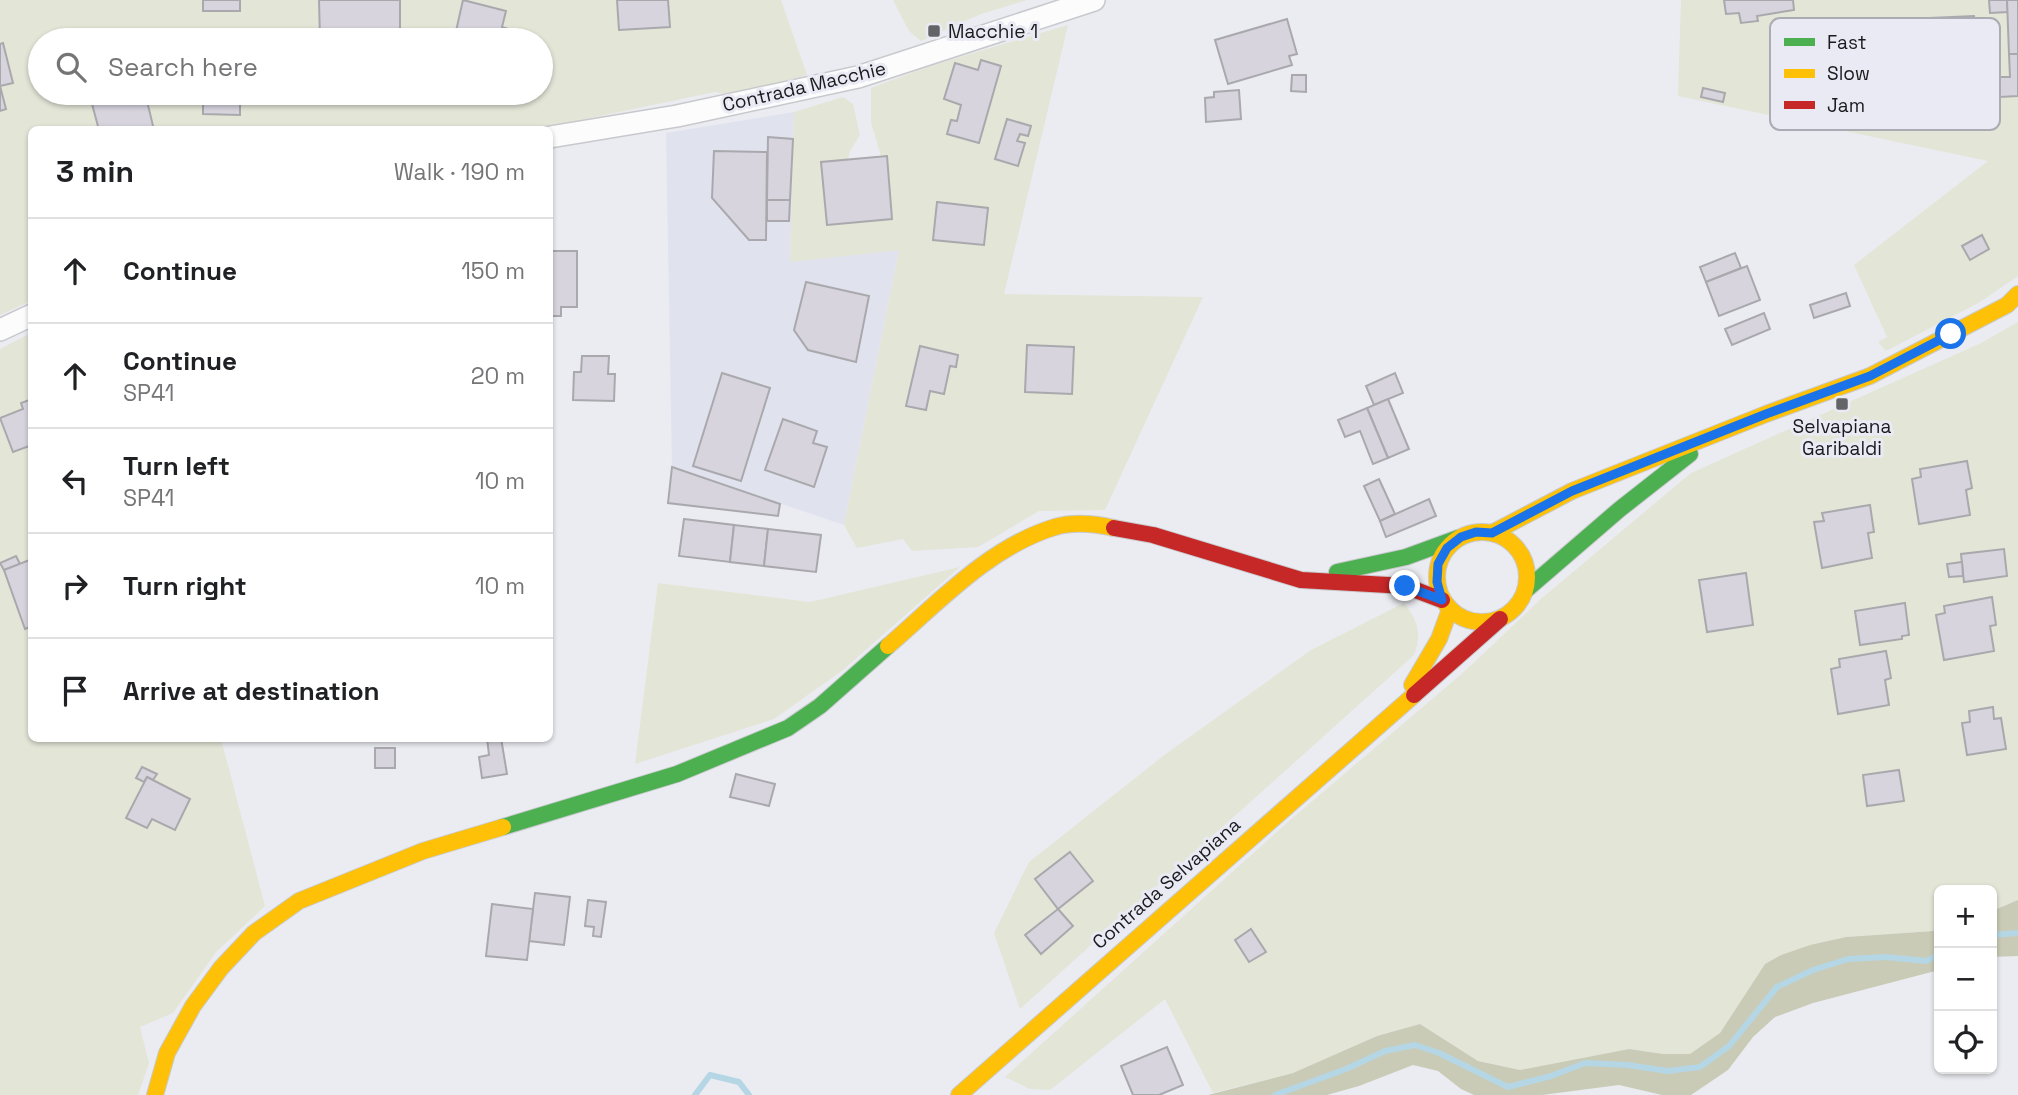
<!DOCTYPE html>
<meta charset="utf-8">
<style>
:root{--surface:#fff;--page:#f6f6f6;--text:#202124;--muted:#757577;--line:#e0e0e0}
body{margin:0;font-family:"Space Grotesk",sans-serif;background:var(--page);color:var(--text)}
.controls{position:absolute;right:21px;bottom:21px;display:grid;overflow:hidden;border-radius:10px;box-shadow:0 2px 5px #0004}
.controls button{width:63px;height:63px;display:grid;place-items:center;padding:0;border:0;border-bottom:2px solid var(--line);background:var(--surface);color:var(--text);font:35px sans-serif}
.stop{position:absolute;width:21px;height:21px;margin:-16px;border:5px solid #1a73e8;border-radius:50%;background:#fff}
.stop.end{background:#1a73e8;border-color:#fff;box-shadow:0 2px 7px #0008}
.list{margin:0;padding:0;list-style:none}
h2{display:flex;justify-content:space-between;align-items:center;height:91px;margin:0;padding:0 28px;font-size:30px}
h2 small{font-size:23px;font-weight:400;color:var(--muted)}
.list li{display:grid;grid-template-columns:46px 1fr auto;gap:21px;align-items:center;box-sizing:border-box;height:105px;padding:0 28px;border-top:2px solid var(--line)}
.list b{display:block;font-size:26px;white-space:nowrap}
.list p{margin:0;font-size:23px;white-space:nowrap;color:var(--muted)}
.list em{font-size:23px;font-style:normal;color:var(--muted)}
.icon{flex:none;width:38px;height:38px;fill:none;stroke:currentColor;stroke-width:2;stroke-linecap:round;stroke-linejoin:round}
.map{position:relative;flex:none;width:2018px;height:1095px;overflow:hidden}
.search{position:absolute;background:var(--surface);box-shadow:0 2px 5px #0004;left:28px;top:28px;width:525px;height:77px;display:flex;align-items:center;gap:18px;box-sizing:border-box;padding:0 24px;border-radius:38px;color:var(--muted);font-size:26px}
.panel{position:absolute;background:var(--surface);box-shadow:0 2px 5px #0004;left:28px;top:126px;width:525px;height:616px;border-radius:10px}
.map>svg:first-child{display:block}
.built{fill:#e0e2ee}
.green{fill:#e3e5d7;fill-rule:evenodd}
.forest{fill:#c9cbb7}
.lines{fill:none;stroke-linecap:round;stroke-linejoin:round}
.stream{stroke:#b5d6e4;stroke-width:6}
.building{fill:#d7d4de;stroke:#a9a9ad;stroke-width:2}
.street-casing{stroke:#c8c9cd;stroke-width:24}
.fast-casing{stroke:#c8c9cd;stroke-width:18}
.slow-casing{stroke:#c8c9cd;stroke-width:18}
.jam-casing{stroke:#c8c9cd;stroke-width:18}
.street{stroke:#fcfcfd;stroke-width:21}
.fast{stroke:#4caf50;stroke-width:16}
.slow{stroke:#ffc107;stroke-width:16}
.jam{stroke:#c62828;stroke-width:16}
.route{stroke:#1a73e8;stroke-width:9}
.poi-dot{fill:#636468;stroke:#e9eaf3;stroke-width:2.5}
.labels{text-anchor:middle;stroke-width:6;stroke-linejoin:round;paint-order:stroke}
.poi-label{font-size:19px;fill:#1a1b1e;stroke:#e9eaf3;text-anchor:start}
.street-label{font-size:19px;fill:#1a1b1e;stroke:#e9eaf3}
.key{fill:#e9eaf3;stroke:#abacb3;stroke-width:2}
.key-label{font-size:19px;fill:#1a1b1e}
</style>
<div class="map">
<svg width="2018" height="1095" viewBox="0 0 2018 1095">
<rect width="100%" height="100%" fill="#ebecf1"/>
<path class="built" d="M794,112l-4,149 109,-11 -55,275 -172,-58 -6,-334z"/>
<g class="green">
<path d="M0,0h781l26,75 -77,20 -15,-3 -182,38h-501l-1,171 -31,14zM40,40h501v53h-501z"/>
<path d="M893,0h134l-46,14 -60,27 -12,-10z"/>
<path d="M1681,0h337v276l-38,26 -94,49 -8,-9 9,-5 -33,-72 134,-104 -310,-65z"/>
<path d="M1068,25l-64,269 199,3 -98,213 -66,1 -61,36 -66,4 -9,-12 -46,9 -13,-23 55,-275 -109,12 4,-150 49,-15 10,7 7,31 -10,16 -2,8 33,-3 -10,-33v-35l59,-22z"/>
<path d="M2018,322v578l-26,11v-21h-53v38l-5,3 -88,6 -36,8 -29,10 -16,9 -45,69 -29,21h-28l-34,-5 -109,21 -42,-9 -58,-37 -43,12 -84,37 -80,20 -48,-94 -115,91 -20,-1 -25,-12 284,-256 176,-150 77,-73 149,-125 290,-130z"/>
<path d="M31,333l1,405 189,1 44,167 -49,46 -43,61 -33,14 9,36 -11,32h-138v-746z"/>
<path d="M960,567l-117,103 -69,49 -139,45 23,-181 152,19z"/>
<path d="M1404,603c14,18 18,31 10,52l-394,354 -26,-76 35,-71 138,-109 144,-103z"/>
</g>
<g class="forest">
<path d="M2018,900v56l-26,1v-46z"/>
<path d="M1939,928v42l-126,33 -38,14 -22,20 -25,33 -37,25h-29l-43,-10 -77,10h-68l-13,-6 -23,-18 -25,-6 -54,21 -32,9h-119l85,-22 84,-37 43,-12 58,37 42,9 109,-21 34,5h27l30,-21 45,-69 16,-9 29,-10 36,-8 88,-6z"/>
</g>
<g class="lines">
<g class="stream">
<path d="M1992,935l26,-2"/>
<path d="M695,1095l15,-20 29,7 10,13"/>
<path d="M1275,1095l71,-26 39,-18 30,-6 24,8 69,34 43,-11 34,-13 42,2 41,6 32,-4 29,-21 48,-59 36,-17 35,-11 37,-2 42,4 12,-7"/>
</g>
</g>
<g class="building">
<rect x="203" y="0" width="37" height="11"/>
<path d="M319,0h81v38l-80,1z"/>
<path d="M463,0l43,11 -4,16 6,2 -3,11h-51z"/>
<path d="M617,0h51l2,27 -51,3z"/>
<path d="M1724,0h69l1,10 -37,6 1,5 -17,2 -2,-10 -13,1z"/>
<path d="M1989,0h18l1,12 -18,1z"/>
<path d="M2007,0h11v54h-9z"/>
<path d="M1974,16l2,34 -44,2 -1,-13 12,-1v-4l-12,1 -1,-17z"/>
<path d="M1287,19l10,35 -8,2 3,9 -64,19 -13,-44z"/>
<path d="M3,43l10,40 -13,3 6,23 -6,2v-67z"/>
<path d="M2009,54h9v42l-18,1 -1,-20h11z"/>
<path d="M981,60l20,6 -22,77 -32,-9 4,-14 6,1 4,-16 -17,-6 11,-36 23,7z"/>
<path d="M1292,75h14v17l-15,-1z"/>
<path d="M1703,88l22,5 -2,9 -22,-5z"/>
<path d="M1239,90l2,29 -35,3 -1,-24 9,-1v-5z"/>
<path d="M183,93h57v22l-37,-1v-15h-20z"/>
<path d="M130,94l3,10 14,-3 7,29h-55l-7,-26z"/>
<path d="M1007,119l24,7 -3,10 -8,-2 -3,7 8,2 -7,23 -23,-7z"/>
<path d="M768,137l25,2 -3,61h-23z"/>
<path d="M714,151l53,1 -1,88h-17l-37,-42z"/>
<path d="M887,156l5,63 -65,6 -6,-63z"/>
<path d="M767,200h23l-1,21h-22z"/>
<path d="M937,202l51,6 -4,37 -51,-5z"/>
<path d="M1982,235l7,14 -19,11 -8,-14z"/>
<path d="M550,251h27v56h-16v9h-11z"/>
<path d="M1735,253l6,15 -35,14 -6,-15z"/>
<path d="M1747,266l13,34 -41,16 -13,-34z"/>
<path d="M806,282l63,14 -13,66 -48,-12 -14,-20z"/>
<path d="M1846,293l4,13 -36,12 -4,-13z"/>
<path d="M1764,313l6,16 -38,16 -7,-16z"/>
<path d="M1027,345l47,2 -2,47 -47,-2z"/>
<path d="M920,346l38,9 -2,12 -6,-1 -6,28 -14,-3 -4,19 -20,-4z"/>
<path d="M582,356h27l-1,18h7l-1,27 -41,-1 1,-28h7z"/>
<path d="M722,373l48,15 -29,93 -48,-15z"/>
<path d="M1395,373l8,20 -29,12 -8,-19z"/>
<path d="M32,399v46l-19,7 -13,-34 23,-9 -2,-6z"/>
<path d="M1388,399l21,50 -21,9 -21,-50z"/>
<path d="M1367,408l21,50 -15,6 -13,-33 -15,6 -7,-17z"/>
<path d="M783,419l34,12 -4,12 14,4 -13,40 -49,-17z"/>
<path d="M1967,461l5,27 -6,2 4,25 -51,9 -7,-45 9,-2 -1,-8z"/>
<path d="M672,467l108,37 -2,12 -110,-13z"/>
<path d="M1379,479l16,35 -15,7 -16,-35z"/>
<path d="M1429,499l7,17 -50,21 -6,-16z"/>
<path d="M1870,505l4,27 -6,1 4,25 -50,10 -8,-46 10,-1 -2,-8z"/>
<path d="M684,519l50,6 -4,37 -51,-6z"/>
<path d="M734,525l34,4 -4,37 -34,-4z"/>
<path d="M768,529l53,6 -5,37 -52,-6z"/>
<path d="M2004,549l3,27 -43,6 -3,-28z"/>
<path d="M16,556l4,8 -16,6 -4,-7z"/>
<path d="M32,559v67l-7,3 -21,-59z"/>
<path d="M1962,562l1,14 -14,1 -2,-13z"/>
<path d="M1746,573l7,52 -46,7 -8,-52z"/>
<path d="M1992,597l4,28 -6,1 4,25 -50,9 -8,-45 9,-2 -1,-7z"/>
<path d="M1905,603l4,32 -7,1v3l-42,6 -5,-34z"/>
<path d="M1886,651l5,27 -6,2 4,25 -51,9 -7,-45 9,-2 -1,-8z"/>
<path d="M1993,707l1,12 7,-1 5,31 -39,6 -5,-32 8,-1 -1,-11z"/>
<path d="M487,738h14l6,36 -25,4 -3,-21 10,-2z"/>
<rect x="375" y="748" width="20" height="20"/>
<path d="M142,767l15,7 -4,6 -6,-3 -3,5 -8,-4z"/>
<path d="M1899,770l5,31 -37,5 -4,-31z"/>
<path d="M736,774l39,10 -6,22 -39,-9z"/>
<path d="M147,777l43,22 -15,31 -23,-11 -5,9 -21,-10z"/>
<path d="M1070,852l23,29 -35,28 -23,-30z"/>
<path d="M535,893l35,4 -6,48 -35,-4z"/>
<path d="M588,900l18,2 -5,35 -8,-1 1,-9 -9,-1z"/>
<path d="M492,904l41,5 -6,51 -41,-4z"/>
<path d="M1058,909l15,17 -32,28 -16,-19z"/>
<path d="M1251,929l15,23 -17,10 -14,-22z"/>
<path d="M1167,1047l16,38 -24,10h-26l-12,-29z"/>
</g>
<g class="lines">
<g class="street-casing">
<g id="street">
<path d="M550,137l127,-21 181,-39 236,-77"/>
<path d="M0,330l32,-15"/>
</g>
</g>
<g class="fast-casing">
<g id="fast">
<path d="M1337,572l69,-15 52,-19"/>
<path d="M1526,590l94,-81 70,-55"/>
<path d="M503,827l174,-53 111,-46 32,-22 68,-60"/>
</g>
</g>
<g class="slow-casing">
<g id="slow">
<circle cx="1482" cy="577" r="45"/>
<path d="M1492,533l80,-42 194,-77 104,-38 137,-71 11,-11"/>
<path d="M888,646c50,-43 101,-99 167,-119 18,-5 41,-3 59,1"/>
<path d="M1412,685l27,-46 11,-30"/>
<path d="M155,1095l12,-42 26,-47 28,-38 33,-35 45,-32 124,-50 80,-24"/>
<path d="M959,1095l455,-400"/>
</g>
</g>
<g class="jam-casing">
<g id="jam">
<path d="M1114,528l39,7 148,45 104,6 37,14"/>
<path d="M1414,695l86,-76"/>
</g>
</g>
<use href="#street" class="street"/>
<use href="#fast" class="fast"/>
<use href="#slow" class="slow"/>
<use href="#jam" class="jam"/>
</g>
<g class="lines">
<path class="route" d="M1405,586l37,14 -5,-18 1,-18 9,-16 14,-11 15,-5 16,1 80,-42 194,-77 104,-38 81,-42"/>
</g>
<g class="poi-dot">
<rect x="927" y="24" width="14" height="14" rx="3.5"/>
<rect x="1835" y="397" width="14" height="14" rx="3.5"/>
</g>
<g class="labels">
<g class="poi-label">
<text x="948" y="38">Macchie 1</text>
<text x="1842" y="433" text-anchor="middle">Selvapiana<tspan x="1842" dy="22">Garibaldi</tspan></text>
</g>
<g class="street-label">
<text transform="translate(804 86) rotate(-13)" y="7">Contrada Macchie</text>
<text transform="translate(1166 883) rotate(-41)" y="7">Contrada Selvapiana</text>
</g>
</g>
<rect x="1770" y="18" width="230" height="112" rx="10" class="key"/>
<rect x="1784" y="38" width="31" height="8" fill="#4caf50"/>
<rect x="1784" y="69" width="31" height="9" fill="#ffc107"/>
<rect x="1784" y="101" width="31" height="8" fill="#c62828"/>
<g class="key-label">
<text x="1827" y="49">Fast</text>
<text x="1827" y="80">Slow</text>
<text x="1827" y="112">Jam</text>
</g>
</svg>
<div class="controls">
<button>+</button>
<button>−</button>
<button><svg class="icon" aria-label="locate" viewBox="0 0 24 24"><circle cx="12" cy="12" r="6"/><path d="M12 2v4M12 18v4M2 12h4M18 12h4"/></svg></button>
</div>
<div class="stop" style="left:1951px;top:334px"></div>
<div class="stop end" style="left:1405px;top:586px"></div>
<div class="search"><svg class="icon" aria-label="search" viewBox="0 0 24 24"><circle cx="10" cy="10" r="6"/><path d="M15 15l6 6"/></svg>Search here</div>
<section class="panel">
<h2>3 min<small>Walk · 190 m</small></h2>
<ul class="list">
<li><svg class="icon" aria-label="ahead" viewBox="0 0 24 24"><path d="M12 20V5M6 11l6-6 6 6"/></svg><div><b>Continue</b></div><em>150 m</em></li>
<li><svg class="icon" aria-label="ahead" viewBox="0 0 24 24"><path d="M12 20V5M6 11l6-6 6 6"/></svg><div><b>Continue</b><p>SP41</p></div><em>20 m</em></li>
<li><svg class="icon" aria-label="left" viewBox="0 0 24 24"><path d="M17 20v-9H6M10 6l-5 5 5 5"/></svg><div><b>Turn left</b><p>SP41</p></div><em>10 m</em></li>
<li><svg class="icon" aria-label="right" viewBox="0 0 24 24"><path d="M7 20v-9h11M14 6l5 5-5 5"/></svg><div><b>Turn right</b></div><em>10 m</em></li>
<li><svg class="icon" aria-label="arrive" viewBox="0 0 24 24"><path d="M6 21V4h12l-3 4 3 4H6"/></svg><div><b>Arrive at destination</b></div></li>
</ul>
</section>
</div>
